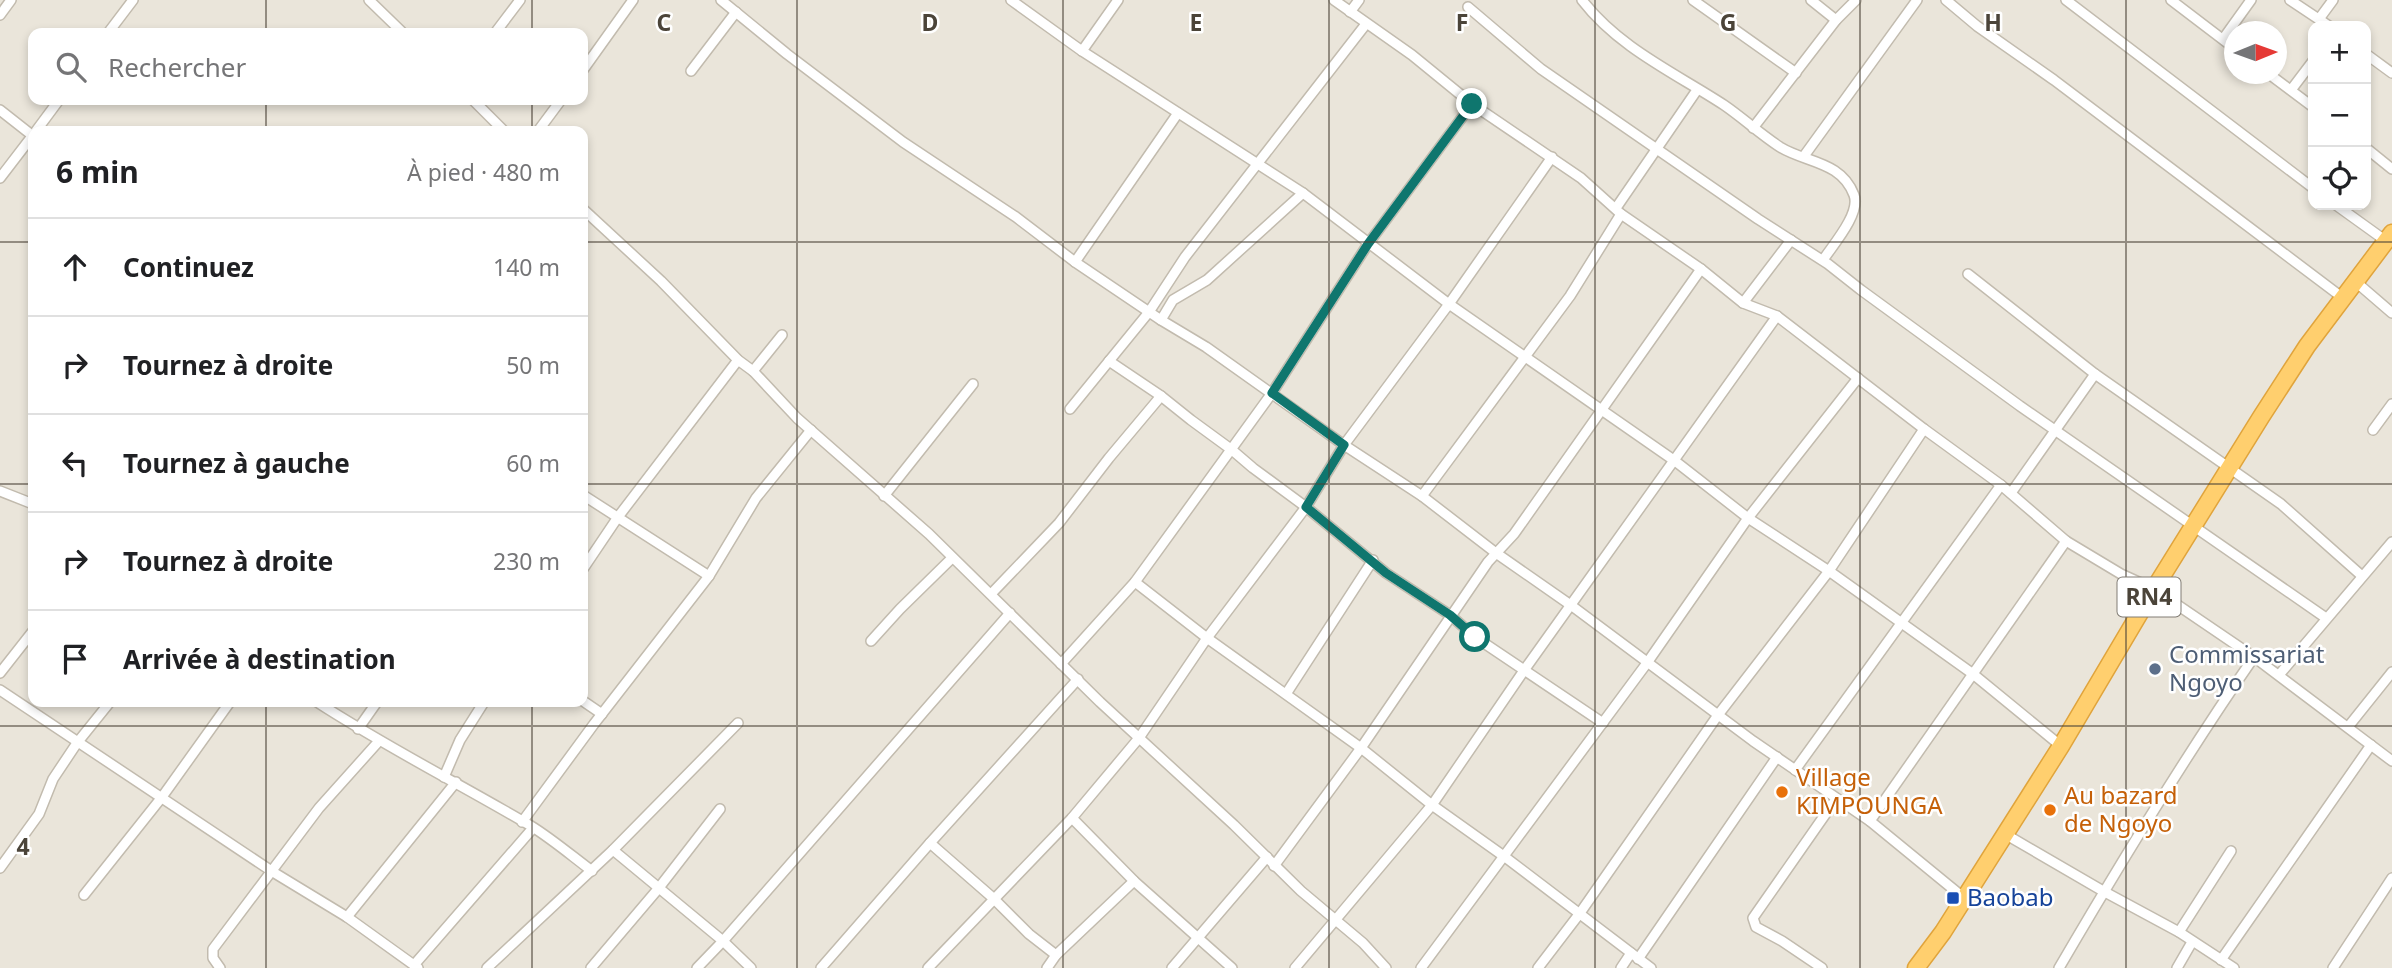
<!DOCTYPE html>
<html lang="fr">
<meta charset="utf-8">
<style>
:root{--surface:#fff;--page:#f2f2f2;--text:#202124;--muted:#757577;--line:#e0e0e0}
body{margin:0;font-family:"Noto Sans",sans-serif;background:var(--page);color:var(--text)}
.controls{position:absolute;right:21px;top:21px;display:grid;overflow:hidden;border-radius:14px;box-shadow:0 4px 10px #0003}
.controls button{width:63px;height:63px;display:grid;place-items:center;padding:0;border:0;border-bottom:2px solid var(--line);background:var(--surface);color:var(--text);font:35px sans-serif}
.compass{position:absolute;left:2224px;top:21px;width:63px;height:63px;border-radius:50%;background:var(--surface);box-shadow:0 4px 10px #0003;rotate:89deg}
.stop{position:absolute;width:21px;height:21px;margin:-16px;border:5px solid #0f766e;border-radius:50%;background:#fff}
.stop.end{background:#0f766e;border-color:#fff;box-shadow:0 2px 7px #0008}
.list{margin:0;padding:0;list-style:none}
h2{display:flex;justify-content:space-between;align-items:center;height:91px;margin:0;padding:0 28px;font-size:30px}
h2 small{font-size:23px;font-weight:400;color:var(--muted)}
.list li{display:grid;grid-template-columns:46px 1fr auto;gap:21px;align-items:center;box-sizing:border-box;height:98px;padding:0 28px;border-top:2px solid var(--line)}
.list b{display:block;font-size:26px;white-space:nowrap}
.list em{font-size:23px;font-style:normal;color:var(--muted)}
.icon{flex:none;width:38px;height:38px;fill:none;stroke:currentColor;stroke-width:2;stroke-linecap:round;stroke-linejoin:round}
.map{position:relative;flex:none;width:2392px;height:968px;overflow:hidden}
.search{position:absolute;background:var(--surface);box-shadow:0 4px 10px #0003;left:28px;top:28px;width:560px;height:77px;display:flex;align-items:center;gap:18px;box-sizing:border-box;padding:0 24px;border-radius:14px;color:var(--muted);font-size:26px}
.panel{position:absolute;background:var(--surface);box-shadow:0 4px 10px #0003;left:28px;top:126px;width:560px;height:581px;border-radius:14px}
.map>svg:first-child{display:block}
.residential{fill:#eae5da;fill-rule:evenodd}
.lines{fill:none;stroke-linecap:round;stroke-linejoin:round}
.street-casing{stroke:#c2bbae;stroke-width:12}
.highway-casing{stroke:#e0a43c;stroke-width:19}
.street{stroke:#fff;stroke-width:9}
.highway{stroke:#ffcf6e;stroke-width:16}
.route{stroke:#0f766e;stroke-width:9}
.grid{fill:none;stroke:#4b4439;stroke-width:2;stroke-opacity:0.55}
.service-dot{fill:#5c6f8a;stroke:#fff;stroke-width:2.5}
.food-dot{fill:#e8710a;stroke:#fff;stroke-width:2.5}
.transit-dot{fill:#1a4fb4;stroke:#fff;stroke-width:2.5}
.labels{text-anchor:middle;stroke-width:5;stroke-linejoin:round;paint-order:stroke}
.shield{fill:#fff;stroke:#817c74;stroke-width:2}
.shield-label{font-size:23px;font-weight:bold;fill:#4b4439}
.service-label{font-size:24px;fill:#4e5e75;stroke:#fff;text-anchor:start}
.food-label{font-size:24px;fill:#c56008;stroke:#fff;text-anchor:start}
.transit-label{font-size:24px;fill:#164399;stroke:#fff;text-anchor:start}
.grid-label{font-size:23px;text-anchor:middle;font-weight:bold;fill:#4b4439;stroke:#fff;stroke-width:5;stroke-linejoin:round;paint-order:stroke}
</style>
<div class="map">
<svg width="2392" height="968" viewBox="0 0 2392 968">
<rect width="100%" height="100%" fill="#f6f3ec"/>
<path class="residential" d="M0,0h2392v968h-2392zM2313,26h53v179h-53zM2234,32h42v42h-42zM33,33h550v67h-550zM33,131h550v571h-550z"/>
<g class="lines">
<g class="street-casing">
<g id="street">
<path d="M369,0l34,33"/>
<path d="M721,0l66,54 116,88 113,75 59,45 86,58 45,27 138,98 78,51 74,57 76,53 181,135 117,80 94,77"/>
<path d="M1011,0l71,51 221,142 146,111 226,157 73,57 81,53 144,103 88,72"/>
<path d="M1334,0l78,55 60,49 109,74 40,36 80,55 42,34 34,13 147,113 77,56 65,56 55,33 33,15 100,68 138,104"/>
<path d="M1582,0c37,48 93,73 142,105 19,13 36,29 56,42 26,16 61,14 74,48 7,18 -21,50 -31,65"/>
<path d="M1693,0l103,73"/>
<path d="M1811,0l25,20"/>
<path d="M1946,0l31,26 77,54 289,218"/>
<path d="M2066,0l247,188"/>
<path d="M2171,0l63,48"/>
<path d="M2290,0l39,26"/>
<path d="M1468,7l73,62 217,150 70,45 33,26 159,116 306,212"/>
<path d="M1350,12l9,-12"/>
<path d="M0,15l11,-15"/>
<path d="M2319,19l14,-19"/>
<path d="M108,33l25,-33"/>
<path d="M495,33l25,-33"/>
<path d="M2223,39l28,-39"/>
<path d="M1082,51l36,-51"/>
<path d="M2366,54l26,19"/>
<path d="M583,70l50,-70"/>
<path d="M691,71l45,-59"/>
<path d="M2269,74l44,33"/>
<path d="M2291,90l22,-29"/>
<path d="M473,100l31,31"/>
<path d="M0,110l33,26"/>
<path d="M1753,128l83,-108 20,-20"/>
<path d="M36,131l23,-31"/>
<path d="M538,131l23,-31"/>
<path d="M2366,148l26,21"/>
<path d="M1804,156l113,-156"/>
<path d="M0,178l33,-43"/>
<path d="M2336,205l50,36"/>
<path d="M1616,208l81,-118"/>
<path d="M583,209l78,72 77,79 15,11 44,47 132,116 171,168 134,123 67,66 62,52 23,25"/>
<path d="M1075,262l103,-149"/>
<path d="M1968,274l127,100 186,130 81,72"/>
<path d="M2356,282l36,31"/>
<path d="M1743,303l48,-63"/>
<path d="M1161,320l12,-20 34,-20 96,-87"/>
<path d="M1109,361l52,35 30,24 41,30 21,18 53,39 80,66 64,42 25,22 128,86"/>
<path d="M753,371l29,-36"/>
<path d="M1070,409l79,-97 36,-55 181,-233"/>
<path d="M2373,430l19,-26"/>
<path d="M0,491l33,13"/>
<path d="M2011,493l84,-119"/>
<path d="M583,495l126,81"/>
<path d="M884,496l89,-112"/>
<path d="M1422,496l148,-200 51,-82"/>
<path d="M583,569l35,-52 120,-157"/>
<path d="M1135,582l72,56 154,110 71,57 73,52 146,111"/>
<path d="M991,594l68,-71 50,-65 52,-62"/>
<path d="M871,641l29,-32 52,-51"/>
<path d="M1061,664l74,-82 137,-189 96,-149 104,-140"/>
<path d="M0,673l33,-42"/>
<path d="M2279,675l113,-133"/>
<path d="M0,690l273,182 74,45 71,51"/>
<path d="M1286,694l87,-134"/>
<path d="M583,701l19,13"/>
<path d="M317,702c69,45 143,82 214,124 21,13 41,30 61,45"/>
<path d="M2348,727l44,-55"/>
<path d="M358,729l19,-27"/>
<path d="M1795,770l206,-285"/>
<path d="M444,777l16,-37 24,-38"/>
<path d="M1072,818l62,63 98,87"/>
<path d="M1870,821l196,-280"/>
<path d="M522,822l72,-98 115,-148 47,-78 55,-68"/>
<path d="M2005,834l98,57 76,41 55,36"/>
<path d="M930,843l63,55 36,36 27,21"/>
<path d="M613,850l110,91 28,27"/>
<path d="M1274,866l87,-118 127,-186 26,-28 187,-265"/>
<path d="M0,868l39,-54 14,-35 24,-36 33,-41"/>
<path d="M84,895l78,-98 68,-95"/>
<path d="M347,917l109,-135"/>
<path d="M2179,932l52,-81"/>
<path d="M1638,959l139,-202"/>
<path d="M2221,960l150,-215"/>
<path d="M414,965l119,-137"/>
<path d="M220,968l-7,-10v-9l106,-141 60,-67"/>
<path d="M487,968l126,-118 125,-127"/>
<path d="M591,968l67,-79 62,-80"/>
<path d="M697,968l26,-27 287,-328"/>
<path d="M821,968l109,-125 148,-164"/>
<path d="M928,968l144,-150 67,-80 68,-100 99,-131 38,-62 105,-141 103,-147"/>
<path d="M1047,968l9,-13 78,-74"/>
<path d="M1172,968l95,-111"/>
<path d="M1295,968l137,-163 93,-136 252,-353"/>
<path d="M1421,968l226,-305 101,-145 110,-140"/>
<path d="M1538,968l42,-55 138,-198 111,-144 95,-142"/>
<path d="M1621,968l10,-15"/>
<path d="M1822,968l-40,-27 -26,-14 -3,-9 83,-119"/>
<path d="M2059,968c62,-106 125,-210 195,-311"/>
<path d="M2177,968l15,-26"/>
<path d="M2333,968l59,-90"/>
</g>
</g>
<g class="highway-casing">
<path id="highway" d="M1916,968l27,-36 118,-186 93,-157 107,-172 46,-71 85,-113"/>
</g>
<use href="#street" class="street"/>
<use href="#highway" class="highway"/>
</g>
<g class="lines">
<path class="route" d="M1472,104l-104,140 -96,149 72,52 -38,62 80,66 64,42 25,22"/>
</g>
<path class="grid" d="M266,0v33M532,0v33M797,0v968M1063,0v968M1329,0v968M1595,0v968M1860,0v968M2126,0v968M266,100v31M532,100v31M0,242h33M583,242h1809M0,484h33M583,484h1809M266,702v266M532,702v266M0,726h2392"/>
<circle class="service-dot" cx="2155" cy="669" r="7"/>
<g class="food-dot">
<circle cx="1782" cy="792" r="7"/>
<circle cx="2050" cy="810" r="7"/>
</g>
<rect class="transit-dot" x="1946" y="891" width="14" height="14" rx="3.5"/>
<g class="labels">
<rect class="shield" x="2117.5" y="577.5" width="63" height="39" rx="5"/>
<g class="shield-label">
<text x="2149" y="605">RN4</text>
</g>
<g class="service-label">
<text x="2169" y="663">Commissariat<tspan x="2169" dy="28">Ngoyo</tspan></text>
</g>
<g class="food-label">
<text x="1796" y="786">Village<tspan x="1796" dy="28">KIMPOUNGA</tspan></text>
<text x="2064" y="804">Au bazard<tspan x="2064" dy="28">de Ngoyo</tspan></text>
</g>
<g class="transit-label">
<text x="1967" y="906">Baobab</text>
</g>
</g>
<g class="grid-label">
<text x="664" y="31">C</text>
<text x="930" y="31">D</text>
<text x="1196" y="31">E</text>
<text x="1462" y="31">F</text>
<text x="1728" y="31">G</text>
<text x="1993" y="31">H</text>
<text x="23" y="855">4</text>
</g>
</svg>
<div class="controls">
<button>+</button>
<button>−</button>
<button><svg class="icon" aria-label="locate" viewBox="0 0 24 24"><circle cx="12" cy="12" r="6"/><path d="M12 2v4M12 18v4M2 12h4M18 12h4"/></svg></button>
</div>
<svg class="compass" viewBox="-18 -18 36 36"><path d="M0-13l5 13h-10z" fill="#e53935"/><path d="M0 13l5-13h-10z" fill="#757577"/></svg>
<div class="stop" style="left:1475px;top:637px"></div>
<div class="stop end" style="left:1472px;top:104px"></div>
<div class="search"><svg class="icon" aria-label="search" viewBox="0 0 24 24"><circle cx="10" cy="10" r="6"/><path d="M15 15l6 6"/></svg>Rechercher</div>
<section class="panel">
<h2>6 min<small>À pied · 480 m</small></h2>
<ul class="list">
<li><svg class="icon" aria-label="ahead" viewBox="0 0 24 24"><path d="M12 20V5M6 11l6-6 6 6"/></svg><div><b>Continuez</b></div><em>140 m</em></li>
<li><svg class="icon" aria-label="right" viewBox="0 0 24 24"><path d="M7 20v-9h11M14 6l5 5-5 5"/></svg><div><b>Tournez à droite</b></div><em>50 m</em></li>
<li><svg class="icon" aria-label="left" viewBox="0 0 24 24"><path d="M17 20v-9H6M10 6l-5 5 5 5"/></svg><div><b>Tournez à gauche</b></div><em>60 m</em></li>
<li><svg class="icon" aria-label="right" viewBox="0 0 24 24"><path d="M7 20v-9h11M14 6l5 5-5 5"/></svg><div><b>Tournez à droite</b></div><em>230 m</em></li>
<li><svg class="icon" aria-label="arrive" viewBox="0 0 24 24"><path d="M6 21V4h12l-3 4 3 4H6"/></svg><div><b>Arrivée à destination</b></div></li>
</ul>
</section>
</div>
